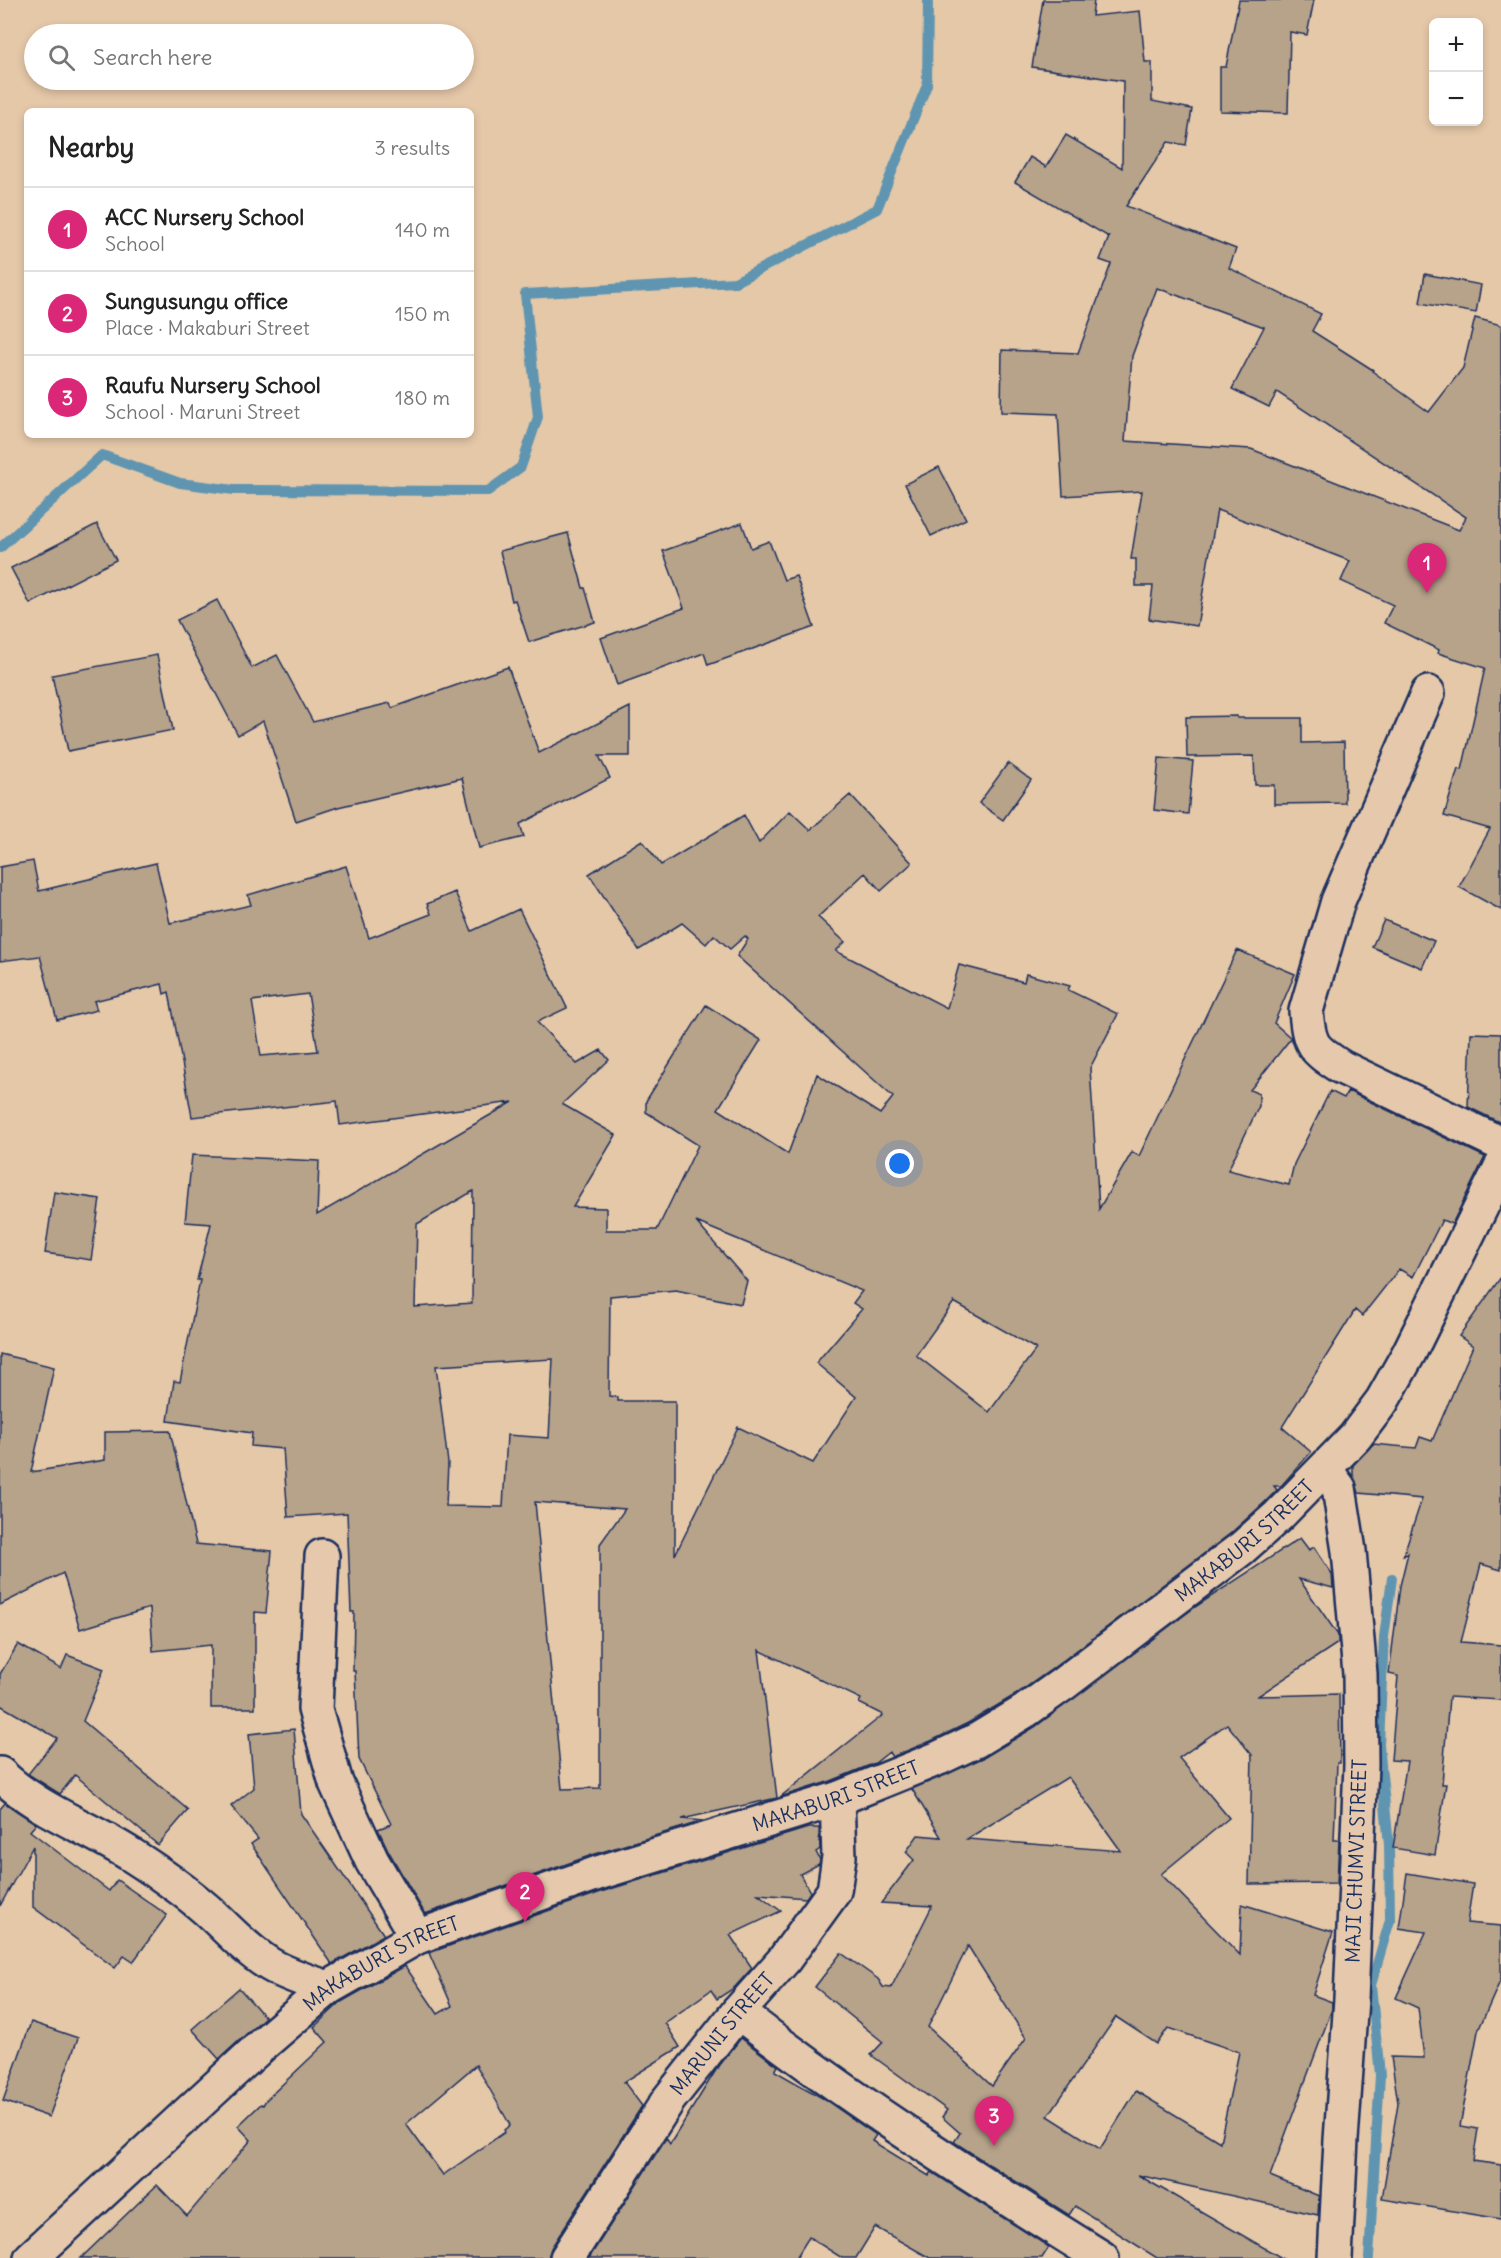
<!DOCTYPE html>
<meta charset="utf-8">
<style>
:root{--surface:#fff;--page:#f6f6f6;--text:#222;--muted:#767676;--line:#e0e0e0;--accent:#db2777}
body{margin:0;font-family:Delius,sans-serif;background:var(--page);color:var(--text)}
.controls{position:absolute;right:18px;top:18px;display:grid;overflow:hidden;border-radius:9px;box-shadow:0 3px 9px #0003}
.controls button{width:54px;height:54px;display:grid;place-items:center;padding:0;border:0;border-bottom:2px solid var(--line);background:var(--surface);color:var(--text);font:30px sans-serif}
.you{position:absolute;left:900px;top:1164px;width:21px;height:21px;margin:-15px;border:4px solid #fff;border-radius:50%;background:#1a73e8;box-shadow:0 0 0 9px #1a73e833}
.badge{display:grid;place-items:center;width:39px;height:39px;border-radius:50%;background:var(--accent);color:#fff;font-size:20px;font-weight:700}
.pin{position:absolute;translate:-50% -50px;filter:drop-shadow(0 2px 3px #0008)}
.pin::after{content:'';position:absolute;top:32px;width:21px;height:18px;background:inherit;clip-path:polygon(0 0,100% 0,50% 100%)}
.list{margin:0;padding:0;list-style:none}
h2{display:flex;justify-content:space-between;align-items:center;height:78px;margin:0;padding:0 24px;font-size:26px}
h2 small{font-size:20px;font-weight:400;color:var(--muted)}
.list li{display:grid;grid-template-columns:39px 1fr auto;gap:18px;align-items:center;box-sizing:border-box;height:84px;padding:0 24px;border-top:2px solid var(--line)}
.list b{display:block;font-size:22px;white-space:nowrap}
.list p{margin:0;font-size:20px;white-space:nowrap;color:var(--muted)}
.list em{font-size:20px;font-style:normal;color:var(--muted)}
.icon{flex:none;width:33px;height:33px;fill:none;stroke:currentColor;stroke-width:2;stroke-linecap:round;stroke-linejoin:round}
.map{position:relative;flex:none;width:1501px;height:2258px;overflow:hidden}
.search{position:absolute;background:var(--surface);box-shadow:0 3px 9px #0003;left:24px;top:24px;width:450px;height:66px;display:flex;align-items:center;gap:15px;box-sizing:border-box;padding:0 21px;border-radius:33px;color:var(--muted);font-size:22px}
.panel{position:absolute;background:var(--surface);box-shadow:0 3px 9px #0003;left:24px;top:108px;width:450px;height:330px;border-radius:9px}
.map>svg:first-child{display:block}
.lines{fill:none;stroke-linecap:round;stroke-linejoin:round}
.stream{stroke:#5e95b0;stroke-width:10}
.building{fill:#b7a28a;stroke:#1b2f5e;stroke-width:1.5;fill-rule:evenodd}
.minor-casing{stroke:#1b2f5e;stroke-width:38}
.minor{stroke:#e6c9ad;stroke-width:33}
.labels{text-anchor:middle;stroke-width:4.5;stroke-linejoin:round;paint-order:stroke}
.street-label{font-size:20px;fill:#1b2f5e;stroke:#e6c9ad}
</style>
<div class="map">
<svg width="1501" height="2258" viewBox="0 0 1501 2258">
<rect width="100%" height="100%" fill="#e5c8a8"/>
<filter id="ink" filterUnits="userSpaceOnUse"><feTurbulence type="fractalNoise" baseFrequency=".0167" numOctaves="2"/><feDisplacementMap in="SourceGraphic" scale="12" xChannelSelector="R" yChannelSelector="G"/><feConvolveMatrix kernelMatrix="1 2 1 2 8 2 1 2 1" color-interpolation-filters="sRGB"/></filter>
<g filter="url(#ink)">
<g class="lines">
<g class="stream">
<path d="M0,548l102,-93 78,28 54,7 254,1 33,-24 17,-50 -13,-123 210,-12 142,-73 50,-124 1,-85"/>
<path d="M1369,2258l11,-183 -9,-90 19,-65 -1,-75 -10,-101 5,-107 8,-59"/>
</g>
</g>
<g class="building">
<path d="M1043,0h51l-2,16 48,-5 5,51h7v39l40,8 -6,36 -18,-3 -42,64 110,43 -7,19 92,46 -9,17 61,39 -1,1 57,41 34,-44 12,-50 26,7v585l-42,-23 31,-58 -46,-13 14,-47 4,1 23,-102 -47,-15 1,-3 -55,-27 9,-18 -52,-24 9,-20 -133,-51 -20,116 -48,-7 4,-33h-17v-27h-5l11,-68 -79,5 -5,-82 -57,-2 1,-62 76,3 33,-89 -11,-4 9,-23 -94,-55 15,-25 16,10 20,-32 56,33 1,-87 -91,-14zM1157,288l107,39 -32,62 37,18 8,-15 189,125 -7,13 -208,-81 -126,-8 7,-85z"/>
<path d="M1239,0h75l-7,35 -17,-3 -2,81 -68,-2v-44h6z"/>
<path d="M1425,274l56,11 -5,28 -56,-10z"/>
<path d="M939,467l27,52 -35,17 -26,-52z"/>
<path d="M742,523l9,25 18,-7 15,39 12,-4 18,51 -106,38 -4,-12 -87,32 -16,-47 83,-30 -21,-57z"/>
<path d="M97,524l19,36 -86,44 -19,-36z"/>
<path d="M568,533l15,55h2l10,34 -66,20 -14,-42 -3,1 -12,-50z"/>
<path d="M217,600l35,68 25,-13 36,67 77,-19 2,5 116,-41 31,86 91,-46v49h-31l11,22 -90,46 4,13 -45,11 -17,-70 -124,29 -42,14 -33,-100 -25,14 -61,-115z"/>
<path d="M157,655l16,75 -105,21 -16,-76z"/>
<path d="M1237,716v2h65v25l42,-1 1,61 -71,1v-19h-19l-1,-29 -67,1 -1,-40z"/>
<path d="M1159,758l34,3 -5,53 -34,-4z"/>
<path d="M1008,763l23,17 -28,40 -24,-17z"/>
<path d="M850,795l62,68 -31,28 -16,-18 -47,44 27,25 -9,9 111,57 12,-43 65,17 2,-8 44,12 -2,4 50,24 -28,54 9,141 33,-57 7,4 98,-206 58,24 -21,49 17,15 -41,52 9,4v12l-31,64 61,15 5,-21 36,-73 14,7 4,-7 137,66 -33,67 -10,-4 -29,57 -14,-8 -37,47 -7,-6 -73,117 29,25 -30,34h-7l3,4 -12,12 -35,32 -178,135 -37,26 -47,28 -37,18 -39,16 -3,-5 -14,11 -44,18 -51,16 103,-82 -24,-12 2,-4 -102,-49 18,148 -95,21 21,2 -111,34 -167,59 -36,-62 -11,-23 13,-5 -32,-65 -4,-88h-2l1,-59h-3l-4,-99 -59,4 -5,-68 -32,-3 1,-13 -84,-12 6,-40 6,1 20,-102h-3l14,-56 -26,-2 7,-67 127,6 -2,54 196,-113 -173,23 -3,-24 -145,16 -23,-125 -5,2 -2,-10 -68,17 3,9 -40,10 -17,-64 -40,5v-94l33,-6 6,30 117,-28 14,60 81,-18 -3,-10 98,-29 23,72 62,-24 -4,-10 28,-12 17,39 47,-22 48,99 -30,14 40,42 24,-14 8,10 -47,44 54,31 -43,72 33,1v22h51l41,-85 -52,-33v-11l60,-96 55,35 -43,69 70,45 29,-80 63,40 13,-17 -156,-141 11,-17 -3,-3 -15,13 -16,-14 -8,9 -24,-21 -43,27 -50,-76 53,-34 19,25 83,-50 15,28 31,-32 20,19zM308,994l10,57 -57,5 -9,-55zM473,1191l-1,112 -57,4 2,-83zM696,1222l166,69 -9,12 9,6 -46,54 40,34 -43,66 -75,-36 -63,128v-154h-57v-4l-9,-1 1,-100 66,-6 65,14 6,-23zM954,1302l82,47 -47,63 -73,-57zM553,1359l-4,79 -42,-3 -4,72 -57,-1 2,-43 -12,-97zM535,1502l90,7 -25,35v244l-38,1z"/>
<path d="M1384,920l50,21 -12,27 -50,-21z"/>
<path d="M1471,1033l30,1v89l-33,-16z"/>
<path d="M54,1192l46,7 -9,61 -46,-7z"/>
<path d="M1501,1277v293l-20,-6 -20,78 40,3v55l-52,-3 -7,87h4l-11,71 -42,-7 14,-87 -16,-1 7,-84 -9,-2 11,-88 8,-33 -5,3 19,-57 -63,-6 -6,-18v-10l20,-21 43,4 4,-11 12,4 41,-95 -14,-10z"/>
<path d="M0,1354l54,13 -23,105 74,-12v-28l65,-1 26,113 76,7 -6,62 -11,-1v96h-44v-63l-58,6 -3,-43 -70,21 -17,-56 -63,32z"/>
<path d="M1300,1538l9,12 5,-3 18,27 1,14 -34,-9 39,56v8l-80,53 81,-2 1,69h-3l-3,77h5l-2,43 -88,1 3,-129 -25,-31 -48,34 50,60 -68,56 79,81 2,-51 91,28 -20,63 19,7v7l-62,167 49,20 -1,19 -180,-40 144,83h-125l-82,-52 -6,9 -115,-73 6,-9 -18,-16 5,-7 -76,-55 12,-13 -68,-55 26,-34 37,26 5,8 8,1 41,-82 -51,-3 33,-43 -8,-8 12,-17 23,2 -29,-48 73,-32 50,-30 160,-120zM1068,1777l53,74 -154,-12zM968,1946l58,92 -34,48 -64,-59zM1116,2017l41,27 11,-16 71,24 -19,90 -84,-51 -36,58 -52,-33z"/>
<path d="M18,1644l43,25 6,-14 37,14 -21,52 105,89 -30,35 -83,-70 -15,19 -32,-20 29,-36 -57,-33v-31z"/>
<path d="M294,1729l7,85 83,121 -52,29 -81,-120 7,-5 -27,-33 23,-18 -5,-54z"/>
<path d="M5,1803l31,21 -6,7 79,60 8,-11 50,35 -34,47 -9,-6 -9,12 -82,-61v-61l-33,60v-97z"/>
<path d="M808,1828h11l1,21 -4,3 4,8 -1,4 -19,10 10,18 -4,6 -48,-4 23,17 -51,24 22,33 -18,20 -17,11 -6,-9 -46,33 15,24 -56,35 18,24 -91,142 -3,10h-467l76,-73 30,31 64,-76 -13,-14 23,-22 2,1 3,-5 61,-58 -13,-15 27,-25 64,-36 33,48 14,-8 -23,-53 175,-62zM476,2065l34,60 -6,5 1,2 -62,43 -37,-51z"/>
<path d="M1407,1873l66,11 -6,39 34,3v53l-23,52 -18,95 18,3 -5,32 28,4v54l-119,-20 16,-96 -7,-46 33,1 -6,-50 -22,-10 30,-66 -27,-4z"/>
<path d="M239,1988l26,29 -46,42 -27,-30z"/>
<path d="M31,2022l47,16 -29,79 -46,-16z"/>
<path d="M741,2038l37,28 -3,5 49,28 52,36 -4,6 57,35 3,-4 117,75 -7,11h-112l-55,-31 -19,31h-14l-33,-21 -13,21h-207l77,-120 4,6 46,-74z"/>
</g>
<g class="lines">
<g class="minor-casing">
<g id="minor">
<path d="M1428,693l-90,208 -32,110c3,35 7,38 35,56l160,77"/>
<path d="M1325,1469l14,19 10,63 11,123 1,91 -10,234 -10,141 -6,118"/>
<path d="M322,1556l-7,153 21,74 36,78 45,76"/>
<path d="M0,1774c38,37 89,53 133,82 25,16 51,34 74,54 21,19 38,39 62,54 18,11 39,17 59,24"/>
<path d="M738,2012c116,90 240,169 364,246"/>
<path id="s1" d="M31,2258l232,-214 65,-56 89,-51 181,-64 239,-74 102,-41 38,-18 48,-29 38,-27 179,-136 36,-32 77,-79 27,-36 27,-48 92,-186"/>
<path id="s2" d="M567,2258l102,-159 69,-87 46,-52 50,-69 5,-34 -2,-58"/>
</g>
</g>
<use href="#minor" class="minor"/>
</g>
</g>
<g class="labels">
<g class="street-label">
<text dy="7" stroke="none"><textPath href="#s1" startOffset="1432">MAKABURI STREET</textPath></text>
<text dy="7" stroke="none"><textPath href="#s1" startOffset="946">MAKABURI STREET</textPath></text>
<text transform="translate(1356 1861) rotate(-88)" y="7">MAJI CHUMVI STREET</text>
<text dy="7" stroke="none"><textPath href="#s1" startOffset="460">MAKABURI STREET</textPath></text>
<text dy="7" stroke="none"><textPath href="#s2" startOffset="273">MARUNI STREET</textPath></text>
</g>
</g>
</svg>
<div class="controls">
<button>+</button>
<button>−</button>
</div>
<div class="you"></div>
<div class="pin badge" style="left:1427px;top:593px">1</div>
<div class="pin badge" style="left:525px;top:1922px">2</div>
<div class="pin badge" style="left:994px;top:2146px">3</div>
<div class="search"><svg class="icon" aria-label="search" viewBox="0 0 24 24"><circle cx="10" cy="10" r="6"/><path d="M15 15l6 6"/></svg>Search here</div>
<section class="panel">
<h2>Nearby<small>3 results</small></h2>
<ul class="list">
<li><span class="badge">1</span><div><b>ACC Nursery School</b><p>School</p></div><em>140 m</em></li>
<li><span class="badge">2</span><div><b>Sungusungu office</b><p>Place · Makaburi Street</p></div><em>150 m</em></li>
<li><span class="badge">3</span><div><b>Raufu Nursery School</b><p>School · Maruni Street</p></div><em>180 m</em></li>
</ul>
</section>
</div>
